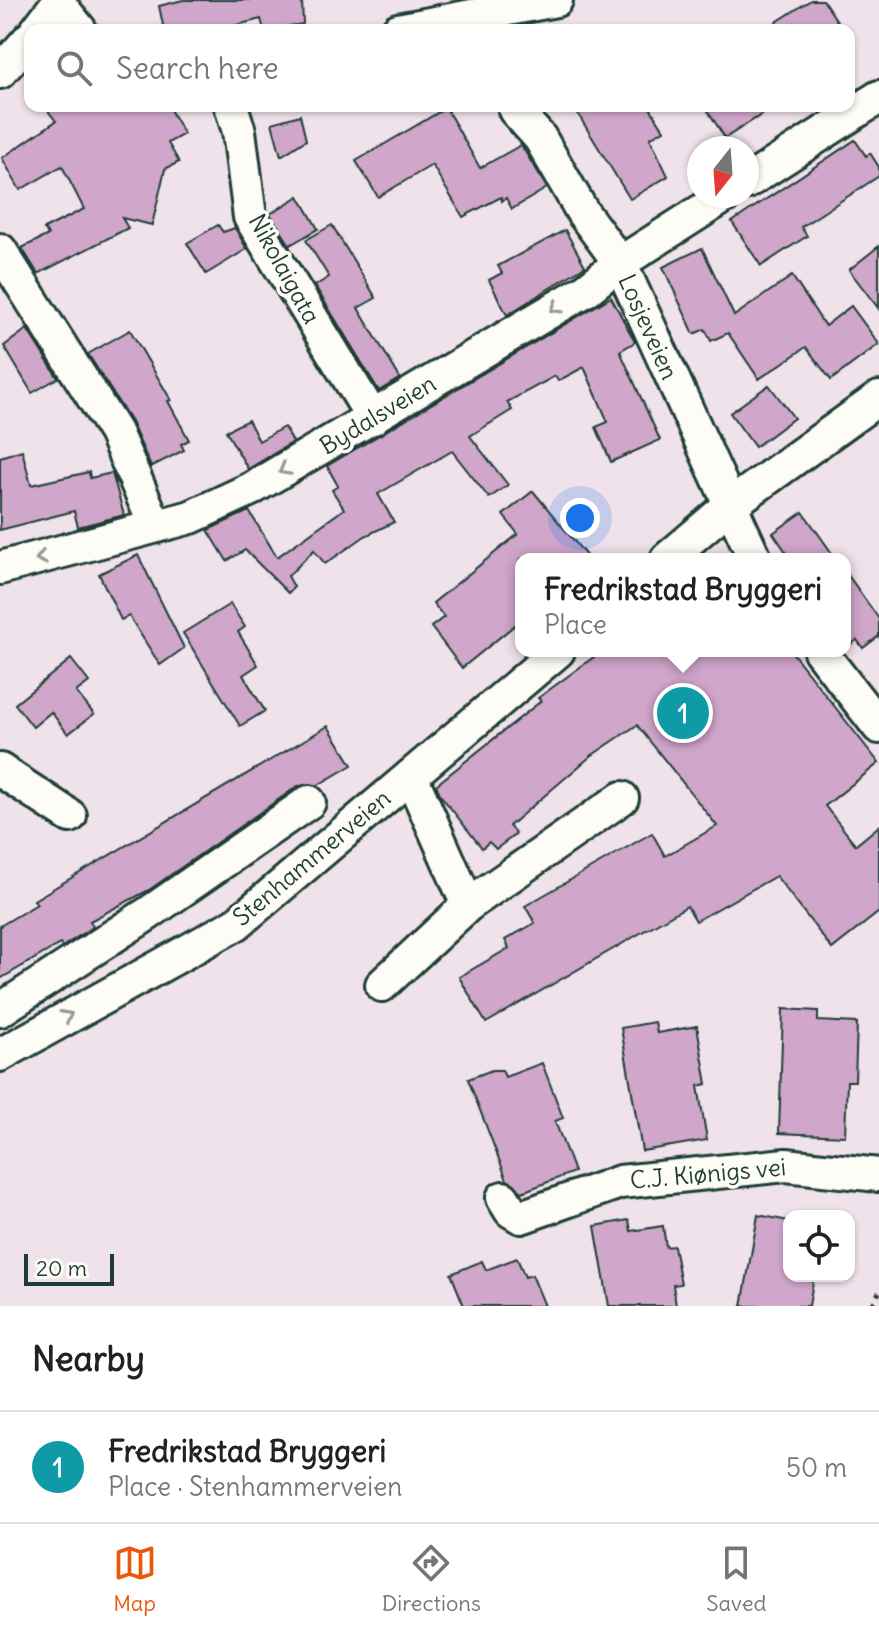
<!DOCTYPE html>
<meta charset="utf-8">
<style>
:root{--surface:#fff;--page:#f6f6f6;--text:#222;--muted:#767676;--line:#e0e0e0;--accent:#ea580c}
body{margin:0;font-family:Delius,sans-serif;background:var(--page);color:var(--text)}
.controls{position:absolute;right:24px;bottom:24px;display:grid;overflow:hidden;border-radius:16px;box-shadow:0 2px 6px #0004}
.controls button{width:72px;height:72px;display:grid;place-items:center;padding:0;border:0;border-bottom:2px solid var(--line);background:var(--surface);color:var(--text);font:40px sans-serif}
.compass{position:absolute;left:687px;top:136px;width:72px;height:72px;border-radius:50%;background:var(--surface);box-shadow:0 2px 6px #0004;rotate:197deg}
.scale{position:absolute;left:24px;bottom:20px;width:90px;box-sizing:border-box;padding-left:8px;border:4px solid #1f3d34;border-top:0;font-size:22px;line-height:28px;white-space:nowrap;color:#1f3d34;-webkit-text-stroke:6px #fdfcf7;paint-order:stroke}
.you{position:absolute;left:580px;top:518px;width:28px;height:28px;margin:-20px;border:6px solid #fff;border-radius:50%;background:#1a73e8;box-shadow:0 0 0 12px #1a73e833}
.badge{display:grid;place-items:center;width:52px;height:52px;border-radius:50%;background:var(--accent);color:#fff;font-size:26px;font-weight:700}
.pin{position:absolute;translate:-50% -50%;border:4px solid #fff;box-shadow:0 2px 8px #0006}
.popup{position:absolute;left:515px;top:553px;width:336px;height:104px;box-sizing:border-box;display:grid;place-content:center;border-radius:16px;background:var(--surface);filter:drop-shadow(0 2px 6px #0005);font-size:26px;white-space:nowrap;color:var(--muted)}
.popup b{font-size:30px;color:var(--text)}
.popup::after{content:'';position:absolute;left:50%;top:100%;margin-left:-16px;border:16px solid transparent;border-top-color:var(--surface)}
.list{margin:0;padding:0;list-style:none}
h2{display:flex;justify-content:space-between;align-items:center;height:104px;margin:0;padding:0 32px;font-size:34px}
h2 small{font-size:26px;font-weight:400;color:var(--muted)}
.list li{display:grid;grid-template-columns:52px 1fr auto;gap:24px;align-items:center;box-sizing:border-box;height:112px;padding:0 32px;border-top:2px solid var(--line)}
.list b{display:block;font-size:30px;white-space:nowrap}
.list p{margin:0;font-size:26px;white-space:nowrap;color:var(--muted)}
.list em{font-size:26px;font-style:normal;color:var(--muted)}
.icon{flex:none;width:44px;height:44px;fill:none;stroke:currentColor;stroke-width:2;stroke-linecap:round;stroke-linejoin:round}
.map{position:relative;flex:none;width:879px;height:1306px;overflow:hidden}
.search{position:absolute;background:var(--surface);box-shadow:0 2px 6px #0004;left:24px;right:24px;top:24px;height:88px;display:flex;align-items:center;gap:20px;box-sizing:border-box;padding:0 28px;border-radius:16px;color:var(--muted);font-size:30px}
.sheet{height:216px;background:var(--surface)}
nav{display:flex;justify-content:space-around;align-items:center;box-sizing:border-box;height:112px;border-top:2px solid var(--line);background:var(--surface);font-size:22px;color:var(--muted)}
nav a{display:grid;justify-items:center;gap:4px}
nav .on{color:var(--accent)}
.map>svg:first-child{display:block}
.building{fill:#d0a6cb;stroke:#1f3d34;stroke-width:2}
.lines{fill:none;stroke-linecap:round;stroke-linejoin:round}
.minor-casing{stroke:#1f3d34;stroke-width:38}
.path{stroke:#1f3d34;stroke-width:5;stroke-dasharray:6 6;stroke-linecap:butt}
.minor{stroke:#fdfcf7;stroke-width:32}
.oneway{stroke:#8e9c96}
.labels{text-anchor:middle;stroke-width:7;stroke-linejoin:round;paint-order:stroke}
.street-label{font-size:24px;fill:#1f3d34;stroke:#fdfcf7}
</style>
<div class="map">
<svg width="879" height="1306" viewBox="0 0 879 1306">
<rect width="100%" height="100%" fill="#f0e2ea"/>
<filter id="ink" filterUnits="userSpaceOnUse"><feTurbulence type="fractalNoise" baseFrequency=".0125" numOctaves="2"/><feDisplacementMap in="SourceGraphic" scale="16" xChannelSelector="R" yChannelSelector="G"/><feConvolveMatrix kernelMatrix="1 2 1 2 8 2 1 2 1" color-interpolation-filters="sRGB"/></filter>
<g filter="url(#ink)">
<g class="building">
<path d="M183,0h119l1,24 -39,6 -3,-11 -44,11h-53l-5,-24z"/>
<path d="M811,0h12l20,30h-79z"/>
<path d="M44,106h124l16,28 -16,9 11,19 -14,7 -13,56 -30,-7 6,10 -90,46 -16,-26 26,-13 -4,-6 40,-20 -22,-43 -42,24 -18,-32 54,-37z"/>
<path d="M573,106h76l15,24 -14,8 18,38 -38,23z"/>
<path d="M705,106h70l-50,32z"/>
<path d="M446,108l34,60 41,-23 26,43 -35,21 -6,-11 -4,3 -1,-4 -38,20 -31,-52 -54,32 -22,-36z"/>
<path d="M300,115l6,25 -25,16 -9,-33z"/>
<path d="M855,140l11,16 4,-3 9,14v9l-78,51 6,9 -46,30 -29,-44z"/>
<path d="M299,196l19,33 -28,16 -20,-31z"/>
<path d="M218,225l5,7 12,-4 12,21 -41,25 -19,-31z"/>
<path d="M332,225l44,73 -18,10 42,70 -21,13 -64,-105 14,-9 -23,-37z"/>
<path d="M565,230l20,36 -78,49 -18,-35 13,-7 -4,-7z"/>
<path d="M879,246v63l-30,-39z"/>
<path d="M702,248l32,68 58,-40 33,50 26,-20 28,38 -48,36 -25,-33 -47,32 -31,-46 -17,8 -6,-12 -11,5 -31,-67z"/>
<path d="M611,297l24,45 -15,9 40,89 -49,22 -15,-35 12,-5 -24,-55 -26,14 -3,-5 -48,26 5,8 -42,26 38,49 -19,13 -37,-47 -74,43 16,28 -29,14 -40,28 -11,-14 -26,26 6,11 -6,6 -43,-43 -18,11 -19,-31 41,-19 28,46 67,-48 -12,-19 6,-4 -11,-20z"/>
<path d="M27,329l31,49 -26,15 -28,-47z"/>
<path d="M130,330l41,70 -3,1 21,39 -8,4 3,6 -33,17 -20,-45 -43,-68z"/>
<path d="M769,385l25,33 -39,29 -25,-34z"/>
<path d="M248,420l11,21 25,-14 9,15 -45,27 -22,-38z"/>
<path d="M22,450l9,35 58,-13 1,6 22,-5 12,42 -46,12 -4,-16 -74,19v-73z"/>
<path d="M533,491l56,68h-68v61l-59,48 -31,-41 13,-10 -11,-14 85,-69 -15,-19z"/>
<path d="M803,512l33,47h-45l-18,-26z"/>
<path d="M138,555l46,93 -24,17 -31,-49 -8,4 -22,-46z"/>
<path d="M845,571l34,48v17l-16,12 -6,-8 -12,8z"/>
<path d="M230,604l15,23 -7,5 20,33 -15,10 22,36 -25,15 -57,-93z"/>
<path d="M602,651h189l88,112 -54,43 31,39 23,-19v86l-47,37 -56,-73 -80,45 -9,-15 -201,117 -27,-46 50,-29 -4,-8 30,-17 -10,-17 127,-73 13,23 52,-30 -80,-101 -46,31 -82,70 7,8 -20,15 -7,-7 -7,6 -41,-52 -5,-11 105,-84 -3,-3z"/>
<path d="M71,659l18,23 -13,10 18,22 -26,20 -17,-22 -18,15 -18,-23z"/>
<path d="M328,726l24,39 -34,20 -20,1 -149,104 -59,31 3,6 -31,20 -2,-3 -60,35v-53l37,-22 -3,-4z"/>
<path d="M783,1009l35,2v10l39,2 -2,58h-8l-2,55 -66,-3z"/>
<path d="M655,1022l2,11 40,-7 10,58 -9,2 9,54 -65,11 -21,-123z"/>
<path d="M542,1063l21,55 -8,3 19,51 -52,20 -15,-12 -39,-101 24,-9h10l3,7z"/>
<path d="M758,1215l31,6v55h25l-5,30h-67z"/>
<path d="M629,1220l2,11 32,-5 3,21 8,-1 7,38 -8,1 3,21h-67l-14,-80z"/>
<path d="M517,1258l8,19 7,-2 13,31h-81l-13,-32 31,-13 4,9z"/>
</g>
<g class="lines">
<g class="minor-casing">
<g id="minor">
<path d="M59,4l21,26"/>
<path d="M37,30l23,-30"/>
<path d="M398,30l158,-30"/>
<path d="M0,72l30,-34"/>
<path d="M231,106l8,25 11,86 123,201"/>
<path d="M515,110l25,28 43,75 37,50 135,296"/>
<path d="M747,182l132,-85"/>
<path d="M0,250l115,182 40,93"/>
<path d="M667,559l62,-53 150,-108"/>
<path d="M0,568l191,-51 60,-28 335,-199 34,-27 105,-67"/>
<path d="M820,651l59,76"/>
<path d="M0,770l70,46"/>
<path d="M411,776l57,129"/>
<path d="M382,985l86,-80 154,-107"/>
<path d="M0,1010l149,-97 160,-111"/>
<path d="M0,1055l236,-131 322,-273"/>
<path d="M503,1198l8,13 10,6 99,-35 166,-17 93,10"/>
</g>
</g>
<path class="path" d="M872,1306l7,-14"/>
<use href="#minor" class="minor"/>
</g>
<defs><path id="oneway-chevron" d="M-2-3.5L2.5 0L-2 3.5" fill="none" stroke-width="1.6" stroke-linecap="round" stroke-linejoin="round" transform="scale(2)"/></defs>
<g class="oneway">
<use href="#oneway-chevron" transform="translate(556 308) rotate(149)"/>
<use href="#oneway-chevron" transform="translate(284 470) rotate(150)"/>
<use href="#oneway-chevron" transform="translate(41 558) rotate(167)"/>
<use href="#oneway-chevron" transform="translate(67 1016) rotate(-28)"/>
</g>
</g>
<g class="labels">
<g class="street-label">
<text transform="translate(284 269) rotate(61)" y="8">Nikolaigata</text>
<text transform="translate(648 327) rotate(66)" y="8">Losjeveien</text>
<text transform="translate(378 415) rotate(-31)" y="8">Bydalsveien</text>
<text transform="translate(312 858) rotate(-40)" y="8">Stenhammerveien</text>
<text transform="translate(708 1174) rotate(-5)" y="8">C.J. Kiønigs vei</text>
</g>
</g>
</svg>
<div class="controls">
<button><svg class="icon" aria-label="locate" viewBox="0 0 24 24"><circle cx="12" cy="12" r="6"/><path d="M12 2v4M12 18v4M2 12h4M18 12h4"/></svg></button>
</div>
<svg class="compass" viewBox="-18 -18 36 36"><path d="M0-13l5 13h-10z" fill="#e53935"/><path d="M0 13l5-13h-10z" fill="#767676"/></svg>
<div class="scale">20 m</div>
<div class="you"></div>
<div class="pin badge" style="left:683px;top:713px;background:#0f9aa8">1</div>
<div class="popup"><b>Fredrikstad Bryggeri</b>Place</div>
<div class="search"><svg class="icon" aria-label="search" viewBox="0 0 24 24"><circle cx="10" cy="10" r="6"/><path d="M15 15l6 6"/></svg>Search here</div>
</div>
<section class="sheet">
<h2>Nearby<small></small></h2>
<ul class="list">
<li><span class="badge" style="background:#0f9aa8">1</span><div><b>Fredrikstad Bryggeri</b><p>Place · Stenhammerveien</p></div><em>50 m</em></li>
</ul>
</section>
<nav>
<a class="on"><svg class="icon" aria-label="map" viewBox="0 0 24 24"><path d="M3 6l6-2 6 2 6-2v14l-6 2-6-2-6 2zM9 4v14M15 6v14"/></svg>Map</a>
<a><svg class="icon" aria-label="directions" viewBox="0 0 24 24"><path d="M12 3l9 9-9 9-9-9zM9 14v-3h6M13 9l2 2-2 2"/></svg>Directions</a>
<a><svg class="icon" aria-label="saved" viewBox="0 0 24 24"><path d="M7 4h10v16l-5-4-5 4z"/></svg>Saved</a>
</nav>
